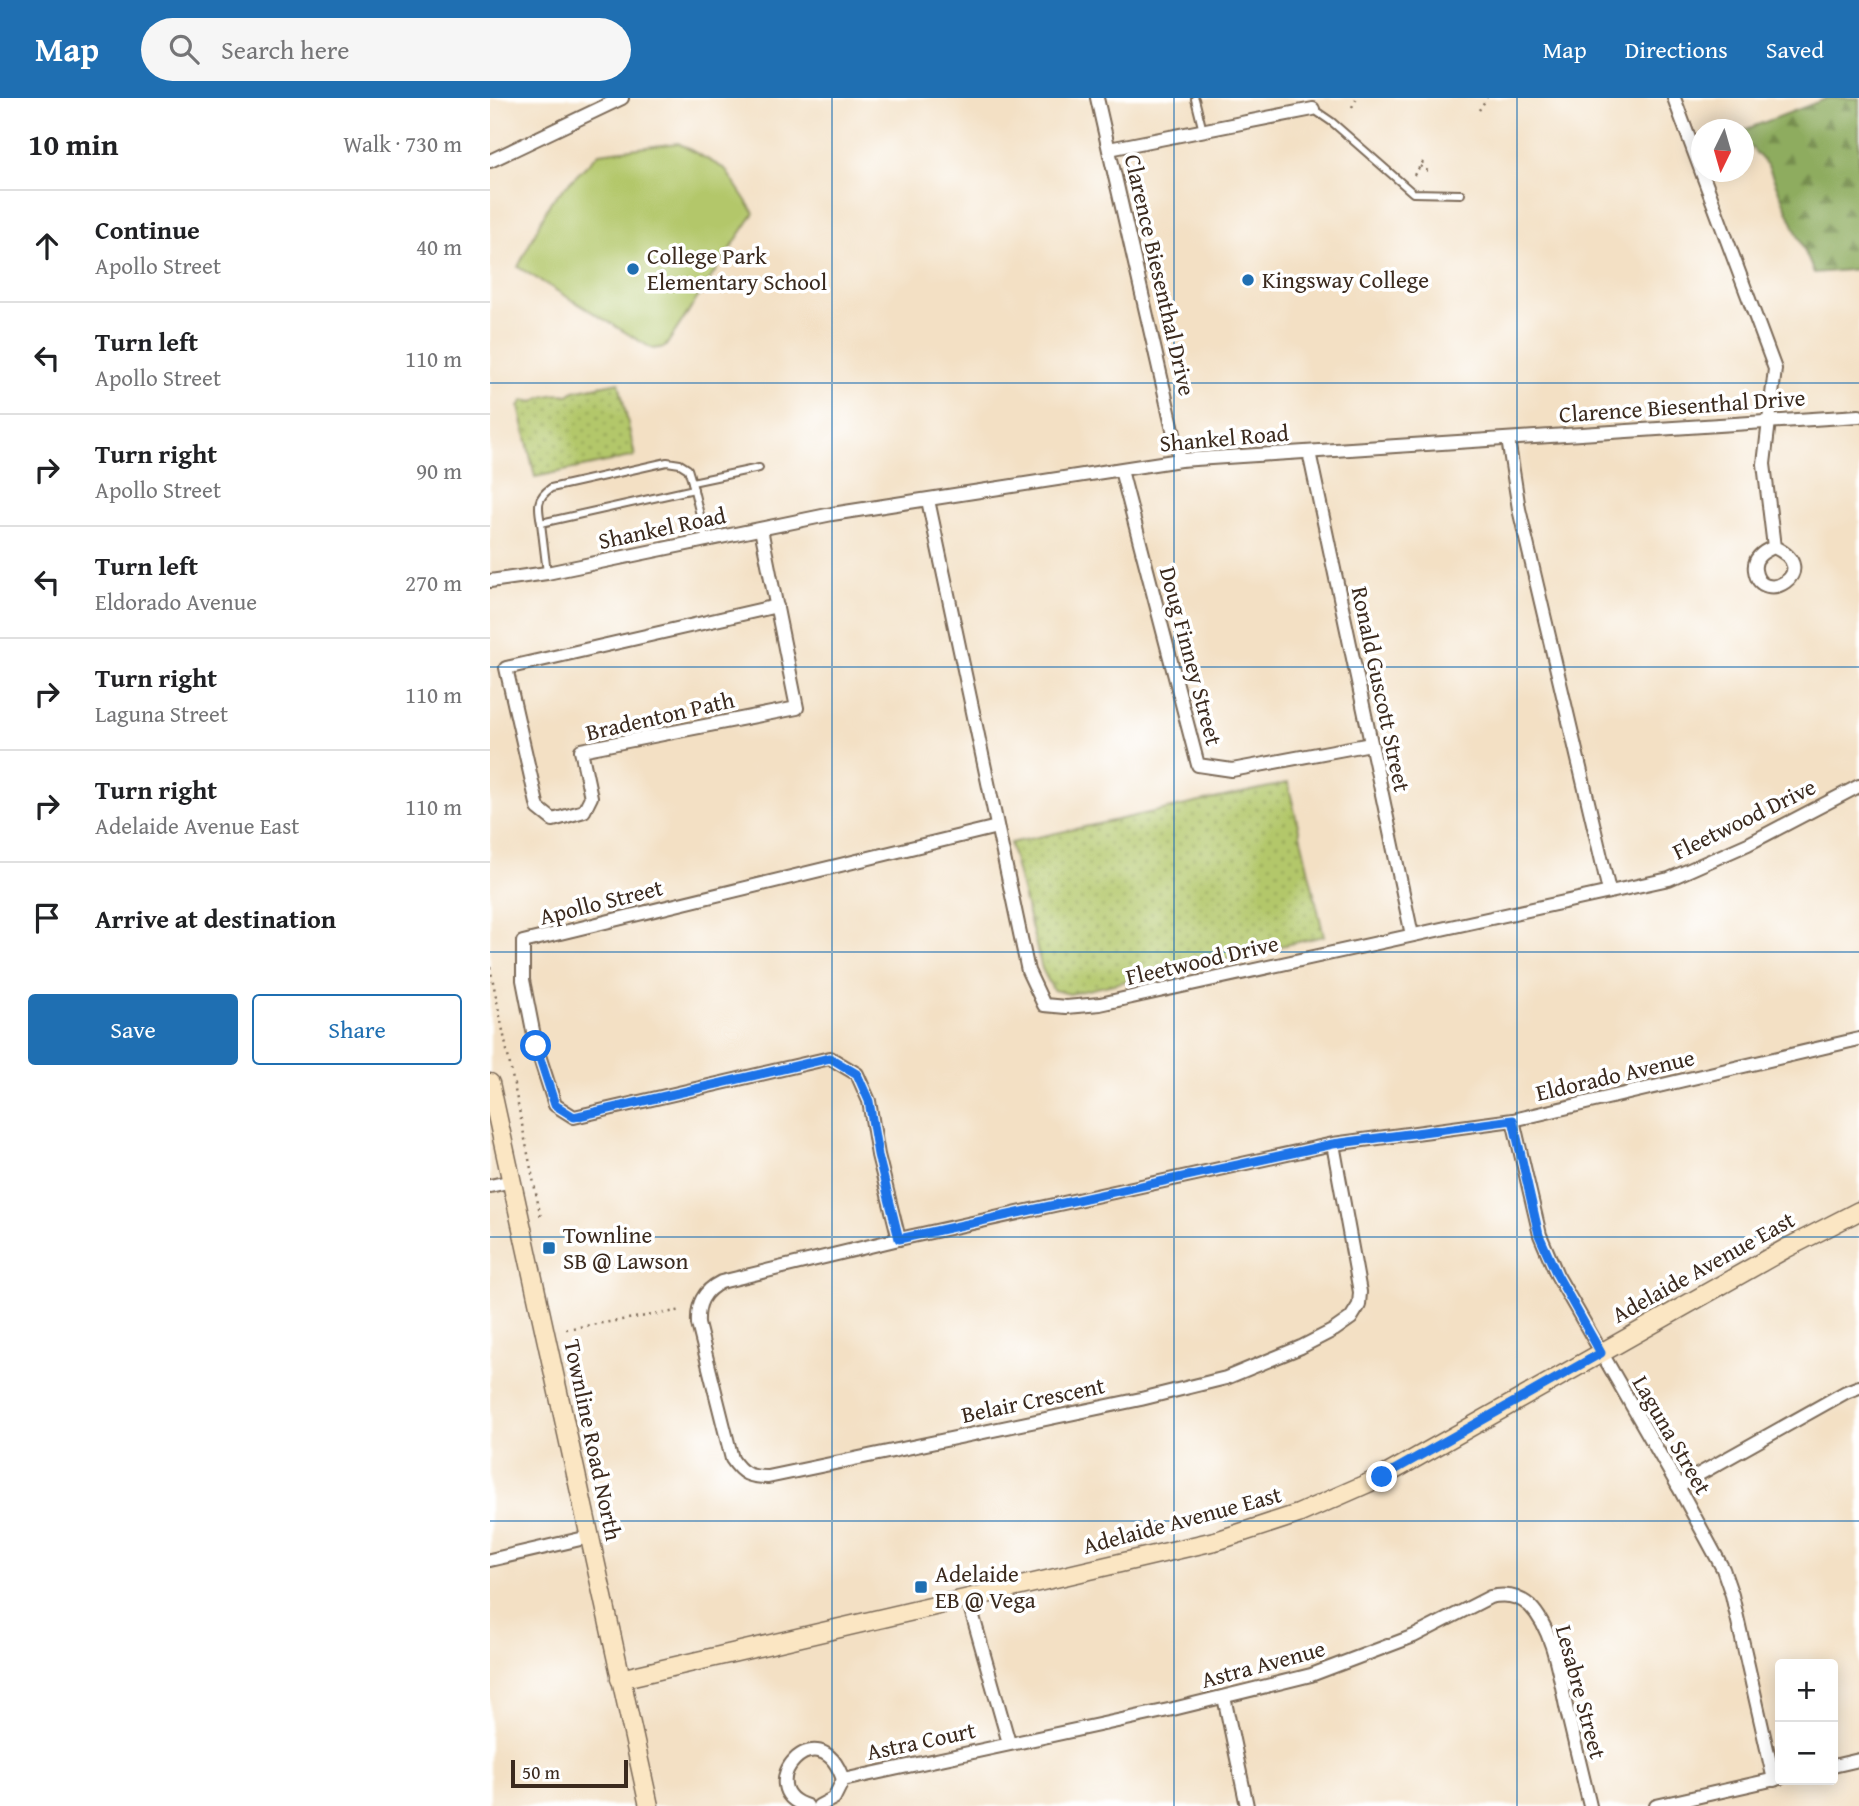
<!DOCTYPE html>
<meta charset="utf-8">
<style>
:root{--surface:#fff;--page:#f6f6f6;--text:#202124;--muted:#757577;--line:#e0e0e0;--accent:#1f6fb2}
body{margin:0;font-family:"Gentium Book Plus",serif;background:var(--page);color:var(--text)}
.controls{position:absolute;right:21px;bottom:21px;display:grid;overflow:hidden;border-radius:7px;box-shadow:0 4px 18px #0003}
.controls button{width:63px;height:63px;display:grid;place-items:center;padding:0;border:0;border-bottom:2px solid var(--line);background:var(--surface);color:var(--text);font:35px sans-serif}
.compass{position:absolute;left:1201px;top:21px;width:63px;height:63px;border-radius:50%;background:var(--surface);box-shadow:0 4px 18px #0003;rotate:185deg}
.scale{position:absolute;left:21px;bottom:18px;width:117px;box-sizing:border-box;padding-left:7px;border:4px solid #3b2a1e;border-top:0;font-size:19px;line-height:24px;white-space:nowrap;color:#3b2a1e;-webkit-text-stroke:5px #fff;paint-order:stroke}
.stop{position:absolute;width:21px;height:21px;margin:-16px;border:5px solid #1a73e8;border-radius:50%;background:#fff}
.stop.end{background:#1a73e8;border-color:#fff;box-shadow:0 2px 7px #0008}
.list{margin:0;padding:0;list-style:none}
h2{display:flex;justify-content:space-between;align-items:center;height:91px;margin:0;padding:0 28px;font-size:30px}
h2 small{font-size:23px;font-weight:400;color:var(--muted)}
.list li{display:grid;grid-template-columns:46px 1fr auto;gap:21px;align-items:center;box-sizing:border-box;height:112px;padding:0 28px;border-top:2px solid var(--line)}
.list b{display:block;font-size:26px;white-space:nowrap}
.list p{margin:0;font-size:23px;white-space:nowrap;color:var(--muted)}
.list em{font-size:23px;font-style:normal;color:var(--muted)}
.actions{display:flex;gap:14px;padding:21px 28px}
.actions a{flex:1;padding:16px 0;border:2px solid var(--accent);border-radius:7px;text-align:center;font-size:24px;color:var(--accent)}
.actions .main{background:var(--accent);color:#fff}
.icon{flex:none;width:38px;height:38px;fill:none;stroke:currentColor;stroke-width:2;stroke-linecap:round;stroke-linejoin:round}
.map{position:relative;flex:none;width:1369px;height:1708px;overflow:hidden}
header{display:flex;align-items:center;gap:42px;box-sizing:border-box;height:98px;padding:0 35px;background:var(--accent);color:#fff}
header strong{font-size:33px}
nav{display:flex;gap:38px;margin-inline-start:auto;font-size:24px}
.search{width:490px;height:63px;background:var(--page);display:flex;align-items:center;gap:18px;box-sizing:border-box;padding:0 24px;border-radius:38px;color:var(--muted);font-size:26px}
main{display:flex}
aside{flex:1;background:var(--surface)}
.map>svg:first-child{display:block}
.forest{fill:url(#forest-firs);stroke:#646b3e;stroke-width:2}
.park{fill:url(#park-dots);stroke:#777844;stroke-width:2}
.garden{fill:#b3c76b;stroke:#777844;stroke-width:2}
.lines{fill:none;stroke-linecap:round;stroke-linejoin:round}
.lane-casing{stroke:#7b6a58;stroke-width:10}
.street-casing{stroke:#7b6a58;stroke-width:16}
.secondary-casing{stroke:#7b6a58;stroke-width:21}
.path{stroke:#7b6a58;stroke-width:2.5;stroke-dasharray:2 5;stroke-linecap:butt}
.lane{stroke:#fff;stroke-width:6}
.street{stroke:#fff;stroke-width:12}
.secondary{stroke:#fbe6c3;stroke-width:18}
.route{stroke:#1a73e8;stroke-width:9}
.grid{fill:none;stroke:#1f6fb2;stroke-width:2;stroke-opacity:0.55}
.poi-dot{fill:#1f6fb2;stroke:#fff;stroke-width:2.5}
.labels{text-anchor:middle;stroke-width:7;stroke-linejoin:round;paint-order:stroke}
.poi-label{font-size:23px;fill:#3b2a1e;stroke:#fff;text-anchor:start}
.street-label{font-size:23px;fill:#3b2a1e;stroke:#fff}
</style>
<header>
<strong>Map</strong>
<div class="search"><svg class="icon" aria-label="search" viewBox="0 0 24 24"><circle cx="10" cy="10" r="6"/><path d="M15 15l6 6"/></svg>Search here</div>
<nav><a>Map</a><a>Directions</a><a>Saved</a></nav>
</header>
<main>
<aside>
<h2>10 min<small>Walk · 730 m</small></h2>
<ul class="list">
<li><svg class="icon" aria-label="ahead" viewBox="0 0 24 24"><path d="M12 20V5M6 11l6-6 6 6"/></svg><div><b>Continue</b><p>Apollo Street</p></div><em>40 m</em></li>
<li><svg class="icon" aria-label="left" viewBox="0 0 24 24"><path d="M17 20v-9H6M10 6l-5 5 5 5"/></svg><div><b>Turn left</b><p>Apollo Street</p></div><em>110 m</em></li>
<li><svg class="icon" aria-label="right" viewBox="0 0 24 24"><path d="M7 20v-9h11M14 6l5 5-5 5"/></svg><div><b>Turn right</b><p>Apollo Street</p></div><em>90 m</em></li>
<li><svg class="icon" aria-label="left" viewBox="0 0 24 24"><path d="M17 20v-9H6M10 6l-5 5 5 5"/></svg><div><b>Turn left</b><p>Eldorado Avenue</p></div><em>270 m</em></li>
<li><svg class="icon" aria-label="right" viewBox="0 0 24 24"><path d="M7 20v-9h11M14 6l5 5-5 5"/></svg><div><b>Turn right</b><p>Laguna Street</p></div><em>110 m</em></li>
<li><svg class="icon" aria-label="right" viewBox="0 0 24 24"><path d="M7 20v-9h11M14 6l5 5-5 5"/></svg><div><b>Turn right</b><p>Adelaide Avenue East</p></div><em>110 m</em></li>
<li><svg class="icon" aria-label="arrive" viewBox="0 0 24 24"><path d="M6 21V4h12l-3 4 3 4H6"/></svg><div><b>Arrive at destination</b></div></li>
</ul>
<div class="actions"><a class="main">Save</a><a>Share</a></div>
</aside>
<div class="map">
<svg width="1369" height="1708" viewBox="0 0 1369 1708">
<defs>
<pattern id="forest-firs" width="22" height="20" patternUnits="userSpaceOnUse" patternTransform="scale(1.75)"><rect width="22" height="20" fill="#8eac5f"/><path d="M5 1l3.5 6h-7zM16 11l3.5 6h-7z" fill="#758c4e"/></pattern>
<pattern id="park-dots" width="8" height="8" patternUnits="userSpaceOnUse" patternTransform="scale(1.75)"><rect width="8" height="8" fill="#b3c76b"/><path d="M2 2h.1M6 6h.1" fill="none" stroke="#93a257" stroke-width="1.8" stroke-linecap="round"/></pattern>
</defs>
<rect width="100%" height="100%" fill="#fff"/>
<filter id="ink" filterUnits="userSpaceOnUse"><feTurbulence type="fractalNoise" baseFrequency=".0143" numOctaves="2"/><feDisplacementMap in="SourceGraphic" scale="14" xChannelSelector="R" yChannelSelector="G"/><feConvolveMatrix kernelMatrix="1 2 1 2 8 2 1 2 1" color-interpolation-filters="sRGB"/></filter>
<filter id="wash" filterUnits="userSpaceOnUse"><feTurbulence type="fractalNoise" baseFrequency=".00686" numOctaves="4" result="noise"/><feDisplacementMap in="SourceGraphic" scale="28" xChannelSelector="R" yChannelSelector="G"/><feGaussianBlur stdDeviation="1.57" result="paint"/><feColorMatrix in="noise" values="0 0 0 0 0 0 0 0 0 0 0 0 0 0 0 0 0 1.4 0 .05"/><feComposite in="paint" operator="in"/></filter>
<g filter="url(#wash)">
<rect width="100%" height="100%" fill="#f3e0c4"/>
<path class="forest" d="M1338,0h31v171l-45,4 -46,-107 -16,-18 -8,2v-20z"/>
<g class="park">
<path d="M129,284l16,74 -100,21 -16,-71 5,-6 10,2c8,-7 25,-9 35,-7l5,-4z"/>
<path d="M798,685l36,153 -254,58 -17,-4 -11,-21 -32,-126z"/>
</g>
<path class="garden" d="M188,45l47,26 29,44 -89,134 -12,2 -135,-82 33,-66 48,-48z"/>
</g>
<g filter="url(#ink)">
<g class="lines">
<g class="lane-casing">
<g id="lane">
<path d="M705,1l8,32"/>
<path d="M823,11l19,13 81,71 48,1"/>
<path d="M202,384l-4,-13 -8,-5 -13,-2 -116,26c-15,10 -13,19 -10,35l153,-34"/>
<path d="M51,425l6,50"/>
<path d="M216,442l-14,-58 67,-14"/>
</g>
</g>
<g class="street-casing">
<g id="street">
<path d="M607,0l83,362"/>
<path d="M1184,0l101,271 -11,95 10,83c51,24 -14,61 -19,23 -2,-13 9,-19 19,-23"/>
<path d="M619,51l204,-40"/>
<path d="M0,63l132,-63"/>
<path d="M1018,341l11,70 90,382"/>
<path d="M819,354l103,483"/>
<path d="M631,372l77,295 34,5 139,-26"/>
<path d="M438,402l100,471 16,34 22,2 34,-3 569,-125 79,-35 111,-58"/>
<path d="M271,431l36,179 -216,42 10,47 -7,14 -31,9 -15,-12 -32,-140 271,-62"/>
<path d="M0,483l57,-8 285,-59 348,-54 679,-44"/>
<path d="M1023,1022l27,115 17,40 121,211 45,83 9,26 42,185"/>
<path d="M843,1046l27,148 -1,13 -8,13 -17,12 -33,17 -75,31 -85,21 -373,78c-19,0 -26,-3 -36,-18l-34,-135c-1,-20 5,-33 23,-42l178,-43 434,-95 180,-24 346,-81"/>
<path d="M0,1088l22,-5"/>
<path d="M409,1141l-21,-84 -9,-54 -12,-27 -27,-16 -256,59 -19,-12 -19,-59 -13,-66v-38l474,-115"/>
<path d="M1188,1388l168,-94 13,-5"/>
<path d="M0,1462l99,-23"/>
<path d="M478,1501l41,144"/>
<path d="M734,1599l23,109"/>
<path d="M1343,1668l26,-6"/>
<path d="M353,1682l330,-71 138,-34 103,-39 76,-39c14,-3 28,-2 40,9 24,24 30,74 37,105 8,32 15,63 23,95"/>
<path d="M317,1708c-58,-17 13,-98 36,-26l-9,18 -15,8"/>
<path d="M1166,1708l124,-28"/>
</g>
</g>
<g class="secondary-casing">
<g id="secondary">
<path d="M0,985l159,723"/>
<path d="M130,1581l599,-139 79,-26 84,-37 403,-228 74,-38"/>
</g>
</g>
<g class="path">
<path d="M862,9l5,-9"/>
<path d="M989,12l8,-12"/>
<path d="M930,68l11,7"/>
<path d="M924,77l9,-13"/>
<path d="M0,869l51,251"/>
<path d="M76,1231l117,-19"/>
</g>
<use href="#lane" class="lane"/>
<use href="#street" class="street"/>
<use href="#secondary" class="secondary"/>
</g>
</g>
<g class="lines" filter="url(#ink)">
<path class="route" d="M46,948l19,59 19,12 256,-59 27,16 12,27 9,54 21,84 434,-95 180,-24 26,115 18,40 44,78 -219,124"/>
</g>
<path class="grid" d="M342,0v1708M684,0v1708M1027,0v1708M0,285h1369M0,569h1369M0,854h1369M0,1139h1369M0,1423h1369"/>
<g class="poi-dot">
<circle cx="143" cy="171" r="7"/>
<circle cx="758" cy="182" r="7"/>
<rect x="52" y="1143" width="14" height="14" rx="3.5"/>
<rect x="424" y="1482" width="14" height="14" rx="3.5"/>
</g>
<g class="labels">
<g class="poi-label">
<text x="157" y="166">College Park<tspan x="157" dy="26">Elementary School</tspan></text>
<text x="772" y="190">Kingsway College</text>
<text x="73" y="1145">Townline<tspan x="73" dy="26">SB @ Lawson</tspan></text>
<text x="445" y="1484">Adelaide<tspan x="445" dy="26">EB @ Vega</tspan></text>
</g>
<g class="street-label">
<text transform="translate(670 177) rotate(77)" y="8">Clarence Biesenthal Drive</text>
<text transform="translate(1192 308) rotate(-4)" y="8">Clarence Biesenthal Drive</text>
<text transform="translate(734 340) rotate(-5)" y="8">Shankel Road</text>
<text transform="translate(172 430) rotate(-12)" y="8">Shankel Road</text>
<text transform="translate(701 558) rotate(75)" y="8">Doug Finney Street</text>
<text transform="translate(891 591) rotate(78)" y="8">Ronald Guscott Street</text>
<text transform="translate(170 618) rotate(-13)" y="8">Bradenton Path</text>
<text transform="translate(1254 721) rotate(-26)" y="8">Fleetwood Drive</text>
<text transform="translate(111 804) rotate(-14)" y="8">Apollo Street</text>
<text transform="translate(712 862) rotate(-13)" y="8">Fleetwood Drive</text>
<text transform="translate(1125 977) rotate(-13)" y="8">Eldorado Avenue</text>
<text transform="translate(1213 1169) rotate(-29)" y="8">Adelaide Avenue East</text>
<text transform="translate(543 1302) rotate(-12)" y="8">Belair Crescent</text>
<text transform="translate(1182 1337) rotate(60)" y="8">Laguna Street</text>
<text transform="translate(103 1342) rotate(78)" y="8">Townline Road North</text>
<text transform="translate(692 1422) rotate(-15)" y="8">Adelaide Avenue East</text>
<text transform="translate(773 1566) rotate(-15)" y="8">Astra Avenue</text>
<text transform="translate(1091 1594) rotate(75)" y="8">Lesabre Street</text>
<text transform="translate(431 1643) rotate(-12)" y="8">Astra Court</text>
</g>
</g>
</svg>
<div class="controls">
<button>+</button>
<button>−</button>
</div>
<svg class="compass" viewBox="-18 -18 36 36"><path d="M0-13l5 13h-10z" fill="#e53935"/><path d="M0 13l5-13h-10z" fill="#757577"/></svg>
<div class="scale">50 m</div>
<div class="stop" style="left:46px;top:948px"></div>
<div class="stop end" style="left:892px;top:1379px"></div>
</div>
</main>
